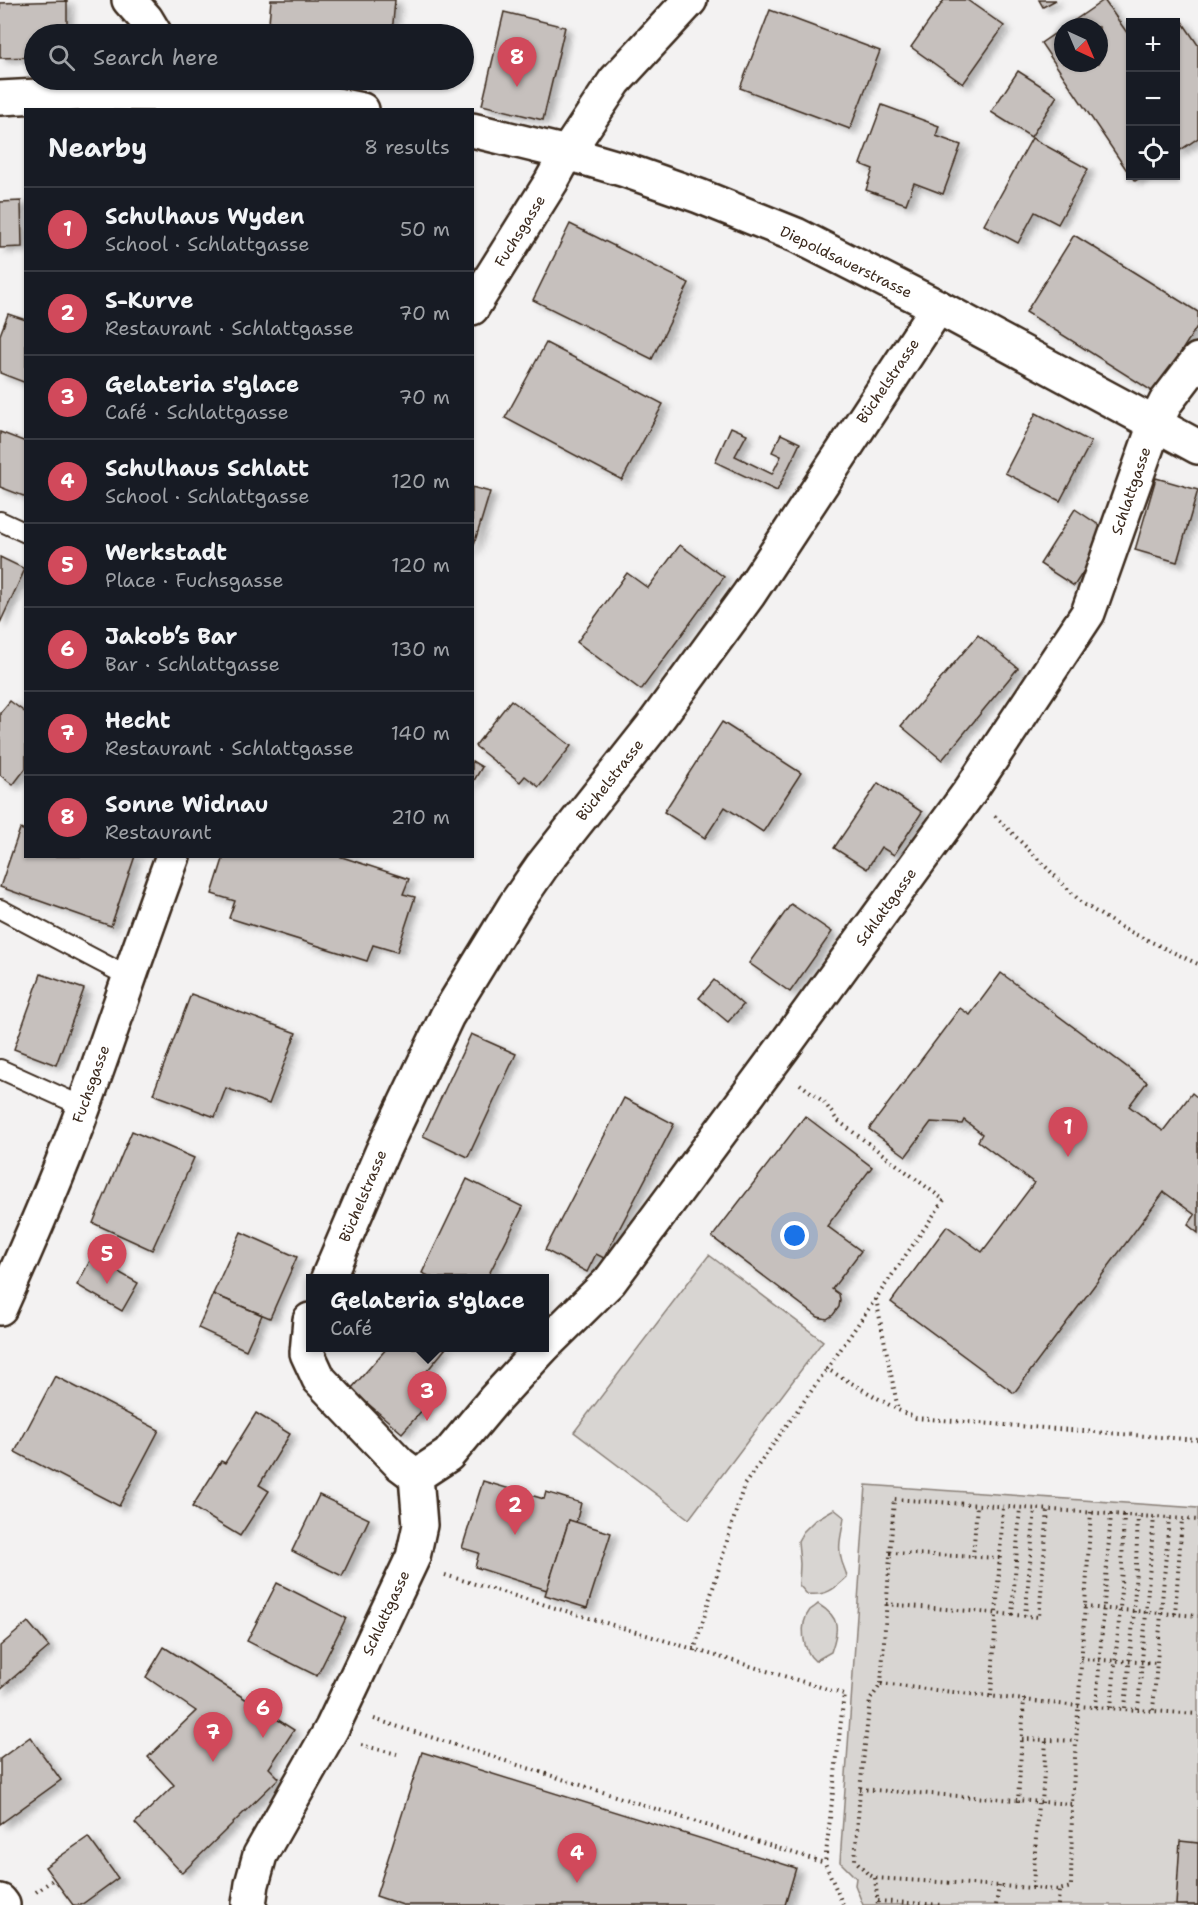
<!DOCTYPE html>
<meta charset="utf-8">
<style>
:root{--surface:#171b24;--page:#20242c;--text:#f1f3f6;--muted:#9ea1a6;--line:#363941;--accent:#d1495b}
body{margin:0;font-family:"Shantell Sans",sans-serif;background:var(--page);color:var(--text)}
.controls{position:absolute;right:18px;top:18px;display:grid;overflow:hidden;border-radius:0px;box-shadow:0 2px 4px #0004}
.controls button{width:54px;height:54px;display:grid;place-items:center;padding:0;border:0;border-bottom:2px solid var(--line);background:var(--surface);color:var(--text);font:30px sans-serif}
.compass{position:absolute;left:1054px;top:18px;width:54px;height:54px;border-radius:50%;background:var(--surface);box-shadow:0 2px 4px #0004;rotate:136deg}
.you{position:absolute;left:795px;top:1236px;width:21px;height:21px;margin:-15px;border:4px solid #fff;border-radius:50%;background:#1a73e8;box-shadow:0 0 0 9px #1a73e833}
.badge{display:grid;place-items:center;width:39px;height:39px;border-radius:50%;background:var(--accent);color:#fff;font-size:20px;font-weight:700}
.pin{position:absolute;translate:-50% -50px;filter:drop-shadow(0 2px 3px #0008)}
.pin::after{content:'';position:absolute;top:32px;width:21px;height:18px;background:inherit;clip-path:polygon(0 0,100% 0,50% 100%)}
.popup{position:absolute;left:306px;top:1274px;width:243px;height:78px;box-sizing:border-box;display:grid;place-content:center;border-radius:0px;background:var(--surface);filter:drop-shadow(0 2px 4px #0005);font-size:20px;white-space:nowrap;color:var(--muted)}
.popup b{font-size:22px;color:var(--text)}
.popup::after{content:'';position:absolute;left:50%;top:100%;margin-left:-12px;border:12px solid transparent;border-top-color:var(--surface)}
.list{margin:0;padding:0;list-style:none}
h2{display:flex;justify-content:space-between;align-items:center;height:78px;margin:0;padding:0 24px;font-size:26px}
h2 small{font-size:20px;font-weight:400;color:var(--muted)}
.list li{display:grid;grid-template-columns:39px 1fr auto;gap:18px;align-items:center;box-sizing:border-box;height:84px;padding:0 24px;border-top:2px solid var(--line)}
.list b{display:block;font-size:22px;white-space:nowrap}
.list p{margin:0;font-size:20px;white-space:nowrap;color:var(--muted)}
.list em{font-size:20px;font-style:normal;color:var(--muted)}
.icon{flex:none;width:33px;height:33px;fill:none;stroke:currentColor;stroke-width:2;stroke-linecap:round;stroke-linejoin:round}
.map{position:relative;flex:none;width:1198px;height:1905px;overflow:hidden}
.search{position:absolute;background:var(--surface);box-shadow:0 2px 4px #0004;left:24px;top:24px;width:450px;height:66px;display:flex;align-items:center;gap:15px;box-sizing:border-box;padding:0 21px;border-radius:33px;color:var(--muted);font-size:22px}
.panel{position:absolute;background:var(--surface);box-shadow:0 2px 4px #0004;left:24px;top:108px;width:450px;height:750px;border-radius:0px}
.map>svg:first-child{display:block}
.green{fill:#d8d5d2;stroke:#8a8078;stroke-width:1.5}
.building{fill:#c6c0bd;stroke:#3b2a1e;stroke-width:1.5;filter:url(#shadow)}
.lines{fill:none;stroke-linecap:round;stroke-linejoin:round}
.lane-casing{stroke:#3b2a1e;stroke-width:22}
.street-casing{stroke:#3b2a1e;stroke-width:38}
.secondary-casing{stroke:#3b2a1e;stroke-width:38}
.path{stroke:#3b2a1e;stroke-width:4;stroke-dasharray:1.5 4.5;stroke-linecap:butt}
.lane{stroke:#fff;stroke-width:18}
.street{stroke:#fff;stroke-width:33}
.secondary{stroke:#fff;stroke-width:33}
.labels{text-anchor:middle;stroke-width:4.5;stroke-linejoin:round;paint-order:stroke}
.street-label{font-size:15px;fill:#3b2a1e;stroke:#fff}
</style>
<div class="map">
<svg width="1198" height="1905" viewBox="0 0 1198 1905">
<defs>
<filter id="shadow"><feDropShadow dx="6" dy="4" stdDeviation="3" flood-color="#0004"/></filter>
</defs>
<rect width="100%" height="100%" fill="#f3f2f2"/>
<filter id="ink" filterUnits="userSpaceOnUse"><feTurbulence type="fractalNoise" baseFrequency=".0167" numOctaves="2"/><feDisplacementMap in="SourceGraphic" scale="12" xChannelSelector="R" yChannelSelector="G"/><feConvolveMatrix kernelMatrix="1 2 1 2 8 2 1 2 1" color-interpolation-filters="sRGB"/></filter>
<g filter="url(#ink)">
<g class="green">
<path d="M709,1255l114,86 -134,178 -115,-87z"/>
<path d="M866,1485l332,23v397h-335l-8,-20 1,-7 -16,-16z"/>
<path d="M834,1509l10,8c-1,13 -7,27 -3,41 1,7 5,12 6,19 -13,13 -22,19 -40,17l-8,-9 1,-21 -2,-23 5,-9 12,-12z"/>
<path d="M818,1604c23,14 21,25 13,48l-16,9c-13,-11 -16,-37 -5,-51 3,-2 6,-4 8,-6z"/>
</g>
<g class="building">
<path d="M271,0h124l-3,34h-124z"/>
<path d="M944,0h23l37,26 -41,58 -52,-37z"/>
<path d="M1039,0h17l-13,7z"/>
<path d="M1104,0l26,37v138l-89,-132 22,-15v35h36v-36h-34z"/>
<path d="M67,1v33h-33v23l-34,1v-55z"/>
<path d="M770,10l110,41 -30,78 -110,-41z"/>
<path d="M504,12l61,15 -22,93 -61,-15z"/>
<path d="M1181,20l17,25v93l-22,15v-129z"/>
<path d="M1018,71l39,25 -26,41 -40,-25z"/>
<path d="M882,105l57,21 -3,10 25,9 -18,49 -29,-11 -8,21 -40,-14 7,-21 -13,-5z"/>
<path d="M1032,138l56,31 -30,55 -23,-12 -17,31 -34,-18z"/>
<path d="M1131,176h12l-8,5z"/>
<path d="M21,201l1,46 -22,1v-46z"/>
<path d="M570,224l119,59 -37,76 -119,-59z"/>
<path d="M1074,235l124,77v13l-43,68 -129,-81z"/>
<path d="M8,314l18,6v63l-26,-10v-38z"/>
<path d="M546,343l117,61 -41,76 -117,-62z"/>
<path d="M1036,413l55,29 -31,59 -55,-28z"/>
<path d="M731,427l16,7 -12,22 37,18 9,-18 -9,-4 9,-18 19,9 -23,48 -62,-29z"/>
<path d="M0,432l26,10v55l-26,-10z"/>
<path d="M1156,478l42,12 -21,72 -42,-12z"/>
<path d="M472,487l18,5 -18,59z"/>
<path d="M1075,509l34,23 -35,54 -34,-22z"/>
<path d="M680,545l44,32 -83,113 -64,-48 50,-69 21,15z"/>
<path d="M0,557l25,12 -25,54z"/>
<path d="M978,635l40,33 -76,92 -41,-34z"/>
<path d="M511,700l60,46 -32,41 -14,-11 -5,6 -45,-36z"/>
<path d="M10,701l16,12v55l-13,17 -13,-10v-62z"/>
<path d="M722,722l79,51 -38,59 -38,-25 -20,31 -41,-26z"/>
<path d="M472,761l10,6 -10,17z"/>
<path d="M878,783l44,29 -28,43 -13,-8 -14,22 -33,-21z"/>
<path d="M20,829l6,2v25h109l-24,70 -111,-39z"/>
<path d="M224,856h115l70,23 -6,15 12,3 -18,55 -24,-7 -6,16 -138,-43 6,-17 -23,-7z"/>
<path d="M791,904l41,28 -42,60 -41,-29z"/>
<path d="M1001,973l146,109 -18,24 34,25 29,-38 6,5v135l-10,-8 7,-10 -31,-23 -150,201 -123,-91 56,-76 35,26 52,-69 -56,-42 4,-7 -18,-14 -2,4 -31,-2 -25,34 -37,-27 91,-121 10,7z"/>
<path d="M41,974l43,15 -28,76 -42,-16z"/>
<path d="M714,980l29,25 -15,17 -29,-24z"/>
<path d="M191,994l105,39 -27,71 -43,-16 -11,29 -62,-23z"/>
<path d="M471,1034l45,20 -48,103 -45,-21z"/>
<path d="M624,1098l50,26 -70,134 -8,-4 -9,18 -42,-22z"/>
<path d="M805,1116l67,51 -45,59 34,25 -29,38 7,5 1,6 -1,7 -6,8 -6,4 -9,-2 -106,-80z"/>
<path d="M132,1131l62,27 -42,92 -59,-27z"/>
<path d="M467,1179l56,28 -36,71h-54l-11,-5z"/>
<path d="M241,1232l56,25 -27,61 -57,-24z"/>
<path d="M92,1257l46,26 -16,28 -45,-26z"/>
<path d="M213,1294l49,21 -16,35 -48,-22z"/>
<path d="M387,1348h59l-24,29 17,14 -37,42 -51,-44z"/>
<path d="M55,1376l104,54 -40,76 -104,-54z"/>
<path d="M256,1413l34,21 -31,51 10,6 -29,45 -48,-29 29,-46 4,2z"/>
<path d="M483,1481l61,18 2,-7 35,11 -5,20 -7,-3 -22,70 -72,-23 4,-14 -17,-5z"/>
<path d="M319,1495l50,24 -27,57 -50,-25z"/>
<path d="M569,1520l42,13 -24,75 -42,-13z"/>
<path d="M277,1583l69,35 -29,58 -70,-35z"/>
<path d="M28,1622l21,25 -49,42v-43z"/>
<path d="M164,1647l130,83 -25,38 10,10 -97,95 -47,-50 39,-38 -26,-28 48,-46 -50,-34z"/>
<path d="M30,1737l31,43 -61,44v-65z"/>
<path d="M422,1752l374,116 -11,37h-382l-27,-9z"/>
<path d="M88,1837l30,41 -37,27h-8l-28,-38z"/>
<path d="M1180,1841l18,2v62h-22z"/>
</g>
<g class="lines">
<g class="lane-casing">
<g id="lane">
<path d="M0,521l26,12"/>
<path d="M0,909l129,68"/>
<path d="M0,1069l84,38"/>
</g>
</g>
<g class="street-casing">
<g id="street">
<path d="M129,0l17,19 9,15"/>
<path d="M472,308l79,-126 16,-29 48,-72 75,-81"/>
<path d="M328,1278l54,-126 65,-136 68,-111 27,-39 109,-138 98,-134 189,-287"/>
<path d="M0,1308c30,-67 59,-133 84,-202 30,-83 58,-167 89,-250"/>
<path d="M310,1320l-3,33 12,26 81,85 16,12"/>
<path d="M544,1346l66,-65 172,-232 188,-258 118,-178 67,-189 11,-22 32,-42"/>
<path d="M0,1901l3,4"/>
<path d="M249,1904l3,-20 8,-29 72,-127 81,-171 7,-32 -4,-49 32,-21 46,-55 48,-52"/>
</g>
</g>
<g class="secondary-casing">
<g id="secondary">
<path d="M0,98l96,-5 69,1 69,5 93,4 35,7"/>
<path d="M472,130l95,23 58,17 74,26 97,39 142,72 260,140"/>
</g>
</g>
<g class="path">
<path d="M995,816l87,87 38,24 78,37"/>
<path d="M800,1084l24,18 13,18 107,80 -117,169 71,41 18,8 282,22"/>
<path d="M876,1299l22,110"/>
<path d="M1091,1512l-19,292 -1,83 -12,3 -26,-2 -158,-10 -7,-4 -13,-14 5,-71 10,-89 11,-16 13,-185c101,7 203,14 304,21"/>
<path d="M890,1553l110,5"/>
<path d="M973,1557l4,-52"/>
<path d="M445,1575l399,119 -19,169 18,42"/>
<path d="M886,1604l153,13 9,-107"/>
<path d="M1084,1607l114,9"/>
<path d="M1175,1614l7,-95"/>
<path d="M1012,1615l8,-107"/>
<path d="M1025,1616l10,-107"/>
<path d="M694,1651l50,-166 83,-116"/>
<path d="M1081,1659l77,4"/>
<path d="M881,1684l197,22 120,8"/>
<path d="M991,1696l12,-189"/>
<path d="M1096,1707l15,-193"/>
<path d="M1111,1708l9,-98 4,-95"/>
<path d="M1125,1708l9,-97 4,-95"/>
<path d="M1138,1709l16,-192"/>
<path d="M1153,1710l16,-192"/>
<path d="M374,1719l451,144"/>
<path d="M1022,1739l54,2"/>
<path d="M361,1745l36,9"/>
<path d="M860,1789l212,15"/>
<path d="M1018,1802l6,-103"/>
<path d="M1042,1803l4,-63"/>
<path d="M875,1878l3,27"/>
<path d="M1033,1888l5,-85"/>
<path d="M36,1892l18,-13"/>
<path d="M878,1901l64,4"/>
<path d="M996,1905l3,-19"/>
<path d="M1058,1905l1,-15"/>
</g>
<use href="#lane" class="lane"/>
<use href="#street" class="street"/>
<use href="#secondary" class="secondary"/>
</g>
</g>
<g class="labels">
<g class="street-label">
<text transform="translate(520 231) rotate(-58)" y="5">Fuchsgasse</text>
<text transform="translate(846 262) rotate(26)" y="5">Diepoldsauerstrasse</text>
<text transform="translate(888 381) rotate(-56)" y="5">Büchelstrasse</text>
<text transform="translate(1131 491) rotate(-71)" y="5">Schlattgasse</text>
<text transform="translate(610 780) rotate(-52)" y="5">Büchelstrasse</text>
<text transform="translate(886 907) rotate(-54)" y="5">Schlattgasse</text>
<text transform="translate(91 1084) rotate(-70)" y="5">Fuchsgasse</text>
<text transform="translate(363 1196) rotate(-67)" y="5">Büchelstrasse</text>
<text transform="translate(386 1613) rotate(-65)" y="5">Schlattgasse</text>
</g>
</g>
</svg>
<div class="controls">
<button>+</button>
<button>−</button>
<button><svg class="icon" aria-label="locate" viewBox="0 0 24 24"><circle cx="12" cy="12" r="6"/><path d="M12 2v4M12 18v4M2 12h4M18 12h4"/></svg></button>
</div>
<svg class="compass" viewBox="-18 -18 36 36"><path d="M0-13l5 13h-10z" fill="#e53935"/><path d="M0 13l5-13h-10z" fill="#9ea1a6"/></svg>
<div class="you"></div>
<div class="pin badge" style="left:1068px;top:1157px">1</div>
<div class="pin badge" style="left:515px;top:1535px">2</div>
<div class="pin badge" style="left:427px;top:1421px">3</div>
<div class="popup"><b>Gelateria s'glace</b>Café</div>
<div class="pin badge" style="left:577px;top:1883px">4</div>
<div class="pin badge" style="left:107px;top:1284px">5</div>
<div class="pin badge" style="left:263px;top:1738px">6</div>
<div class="pin badge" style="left:213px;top:1762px">7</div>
<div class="pin badge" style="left:517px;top:87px">8</div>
<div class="search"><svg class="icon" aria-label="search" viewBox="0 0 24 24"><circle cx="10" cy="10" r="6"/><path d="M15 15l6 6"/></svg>Search here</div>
<section class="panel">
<h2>Nearby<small>8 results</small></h2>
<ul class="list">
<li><span class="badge">1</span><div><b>Schulhaus Wyden</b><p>School · Schlattgasse</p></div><em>50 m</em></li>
<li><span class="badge">2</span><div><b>S-Kurve</b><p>Restaurant · Schlattgasse</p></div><em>70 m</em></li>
<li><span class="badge">3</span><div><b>Gelateria s'glace</b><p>Café · Schlattgasse</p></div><em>70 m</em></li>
<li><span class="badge">4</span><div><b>Schulhaus Schlatt</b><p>School · Schlattgasse</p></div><em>120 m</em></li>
<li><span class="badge">5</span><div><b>Werkstadt</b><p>Place · Fuchsgasse</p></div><em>120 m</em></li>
<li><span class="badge">6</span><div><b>Jakob‘s Bar</b><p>Bar · Schlattgasse</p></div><em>130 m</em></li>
<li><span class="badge">7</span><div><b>Hecht</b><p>Restaurant · Schlattgasse</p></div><em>140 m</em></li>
<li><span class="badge">8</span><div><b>Sonne Widnau</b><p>Restaurant</p></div><em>210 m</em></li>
</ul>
</section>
</div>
